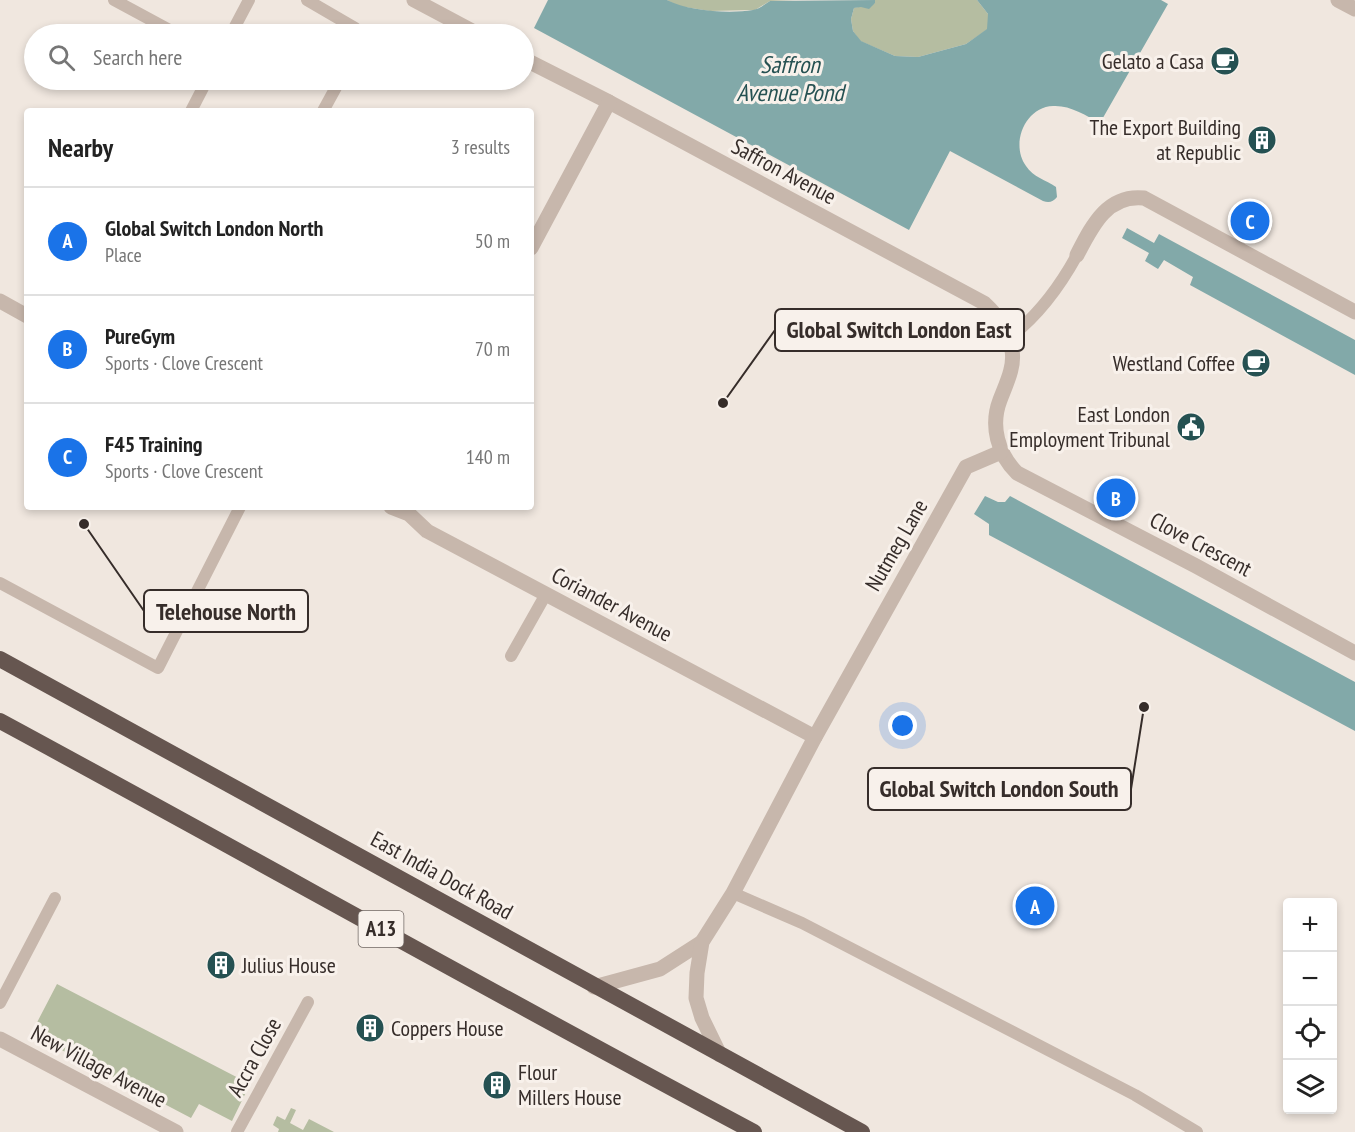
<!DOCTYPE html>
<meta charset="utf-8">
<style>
:root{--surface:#fff;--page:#f2f2f2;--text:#222;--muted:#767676;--line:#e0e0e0;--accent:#1a73e8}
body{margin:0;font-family:"PT Sans Narrow",sans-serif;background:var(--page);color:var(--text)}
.controls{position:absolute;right:18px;bottom:18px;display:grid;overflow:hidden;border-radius:6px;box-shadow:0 3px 9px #0003}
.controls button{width:54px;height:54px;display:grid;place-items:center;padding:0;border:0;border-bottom:2px solid var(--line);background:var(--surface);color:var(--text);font:30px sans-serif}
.you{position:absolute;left:903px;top:726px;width:21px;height:21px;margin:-15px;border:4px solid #fff;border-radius:50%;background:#1a73e8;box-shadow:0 0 0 9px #1a73e833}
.badge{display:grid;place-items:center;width:39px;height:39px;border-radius:50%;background:var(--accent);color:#fff;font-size:20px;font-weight:700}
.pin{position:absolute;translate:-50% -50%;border:3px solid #fff;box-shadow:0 2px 6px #0006}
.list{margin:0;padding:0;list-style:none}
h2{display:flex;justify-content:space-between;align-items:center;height:78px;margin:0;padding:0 24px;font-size:26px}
h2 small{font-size:20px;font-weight:400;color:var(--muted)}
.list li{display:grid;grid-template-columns:39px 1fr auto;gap:18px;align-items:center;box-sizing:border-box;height:108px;padding:0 24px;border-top:2px solid var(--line)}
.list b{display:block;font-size:22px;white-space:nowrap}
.list p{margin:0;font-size:20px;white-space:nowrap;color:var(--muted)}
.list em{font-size:20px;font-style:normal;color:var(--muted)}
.icon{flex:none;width:33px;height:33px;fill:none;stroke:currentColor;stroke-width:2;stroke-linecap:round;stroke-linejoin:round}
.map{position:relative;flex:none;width:1355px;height:1132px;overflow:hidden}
.search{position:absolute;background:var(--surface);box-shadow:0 3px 9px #0003;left:24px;top:24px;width:510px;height:66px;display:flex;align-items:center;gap:15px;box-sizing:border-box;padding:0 21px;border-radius:33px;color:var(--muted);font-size:22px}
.panel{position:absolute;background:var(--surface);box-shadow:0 3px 9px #0003;left:24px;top:108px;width:510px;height:402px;border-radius:6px}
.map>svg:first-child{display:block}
.green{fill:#b5bda1}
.water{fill:#82a9a9}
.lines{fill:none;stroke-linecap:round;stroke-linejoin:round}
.service{stroke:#c7b7ac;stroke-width:12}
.pedestrian{stroke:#c7b7ac;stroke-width:15}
.minor{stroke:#c7b7ac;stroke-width:15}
.trunk{stroke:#665650;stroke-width:16}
.labels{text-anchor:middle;stroke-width:6;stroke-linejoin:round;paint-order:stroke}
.shield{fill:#f8f1eb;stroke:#706864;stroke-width:1.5}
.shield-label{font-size:21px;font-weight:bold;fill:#362d2a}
.poi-label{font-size:22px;fill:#362d2a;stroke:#f8f1eb;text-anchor:end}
.street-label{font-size:22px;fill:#362d2a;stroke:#f8f1eb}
.water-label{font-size:24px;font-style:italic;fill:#255152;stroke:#f8f1eb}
.leader{fill:none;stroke:#362d2a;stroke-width:2}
.callout-dot{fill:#362d2a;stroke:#f8f1eb;stroke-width:2}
.callout{fill:#f8f1eb;stroke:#362d2a;stroke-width:2}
.callout-label{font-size:24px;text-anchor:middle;font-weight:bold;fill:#362d2a}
</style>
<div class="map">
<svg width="1355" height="1132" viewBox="0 0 1355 1132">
<rect width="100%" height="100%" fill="#f0e7df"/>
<g class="green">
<path d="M667,0h128l-25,1 -15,9 -45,1 -32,-5z"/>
<path d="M875,0h102l11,14v15l-22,15 -48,13 -23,-1 -35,-15 -7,-10 -2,-12 3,-11 21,-5z"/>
<path d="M57,984l193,100 -18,37 -33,-17 -8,14 -160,-84z"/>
<path d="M291,1108l5,2 -6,13 13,7 6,-11 25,13h-56l1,-3 -6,-4 4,-9 8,4z"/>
</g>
<g class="water">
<path d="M548,0h119c21,11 62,14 86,10 6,-1 12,-6 17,-9l105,-1v3l-6,6 -8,-2 -7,1 -3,11 2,12 8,10 34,15 23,1 48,-13 21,-15 1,-15 -11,-14h184l7,4 -68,119c-15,-8 -30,-18 -47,-17 -28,1 -43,38 -27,60 7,11 20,14 30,21l1,10c-4,5 -8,6 -14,4l-93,-50 -41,79 -375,-202z"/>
<path d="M1127,228l27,15 5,-9 196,106v35l-165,-90 3,-8 -29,-17 -6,9 -13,-8 4,-8 -27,-15z"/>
<path d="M985,496l13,6h7l5,-6 345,186v49l-366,-196v-11l-15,-10z"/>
</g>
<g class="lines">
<g class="service">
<path d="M114,0l63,34"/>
<path d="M307,0l48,28 3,6"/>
<path d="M231,34l18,-34"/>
<path d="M191,111l16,-31"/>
<path d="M323,111l17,-31"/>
<path d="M1010,337c29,-22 50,-51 67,-82"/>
<path d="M0,583l158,85 82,-161"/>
<path d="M511,656l35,-62"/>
<path d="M733,893l69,30 333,172 62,37"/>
<path d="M0,1003l55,-105"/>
<path d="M237,1132l71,-130"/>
</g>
<g class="pedestrian">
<path d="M1077,255c15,-29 30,-61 67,-57l211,114"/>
<path d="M0,1039l176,93"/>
</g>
<g class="minor">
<path d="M414,0l64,34"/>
<path d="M1338,0l17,9"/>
<path d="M524,59l85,43 375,201c14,13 26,28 28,47 3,17 -6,34 -12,50 -10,26 -2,54 17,73l179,93 159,87"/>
<path d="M531,248l78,-146"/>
<path d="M0,301l27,15"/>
<path d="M391,507l18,7 18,17 388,206"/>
<path d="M594,987l66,-18 42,-27"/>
<path d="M720,1055l-18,-37 -6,-20 1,-25 5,-31 31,-49 82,-156 151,-270 35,-15"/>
</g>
<g class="trunk">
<path d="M0,659l862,473"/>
<path d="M0,721c252,136 501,277 754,411"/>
</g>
</g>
<defs>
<g id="cafe-disc" transform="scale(1.5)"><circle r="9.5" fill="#255152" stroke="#f8f1eb"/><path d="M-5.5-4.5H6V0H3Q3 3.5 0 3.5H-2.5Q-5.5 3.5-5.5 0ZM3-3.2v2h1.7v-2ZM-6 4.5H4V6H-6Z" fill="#fff"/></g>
<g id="building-disc" transform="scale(1.5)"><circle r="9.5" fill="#255152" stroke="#f8f1eb"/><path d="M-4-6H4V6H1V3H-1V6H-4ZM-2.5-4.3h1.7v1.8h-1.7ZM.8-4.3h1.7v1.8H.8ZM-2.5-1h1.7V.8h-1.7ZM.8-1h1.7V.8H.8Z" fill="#fff"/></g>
<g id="civic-disc" transform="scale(1.5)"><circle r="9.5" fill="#255152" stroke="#f8f1eb"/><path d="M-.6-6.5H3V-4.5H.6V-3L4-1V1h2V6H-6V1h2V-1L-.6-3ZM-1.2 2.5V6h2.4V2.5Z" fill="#fff"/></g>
</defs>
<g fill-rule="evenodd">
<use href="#cafe-disc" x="1225" y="61"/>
<use href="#building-disc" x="1262" y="140"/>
<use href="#cafe-disc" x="1256" y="363"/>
<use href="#civic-disc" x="1191" y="427"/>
<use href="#building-disc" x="221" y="965"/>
<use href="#building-disc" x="370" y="1028"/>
<use href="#building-disc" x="497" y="1085"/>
</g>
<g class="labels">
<rect class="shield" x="358.5" y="911" width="45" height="36" rx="4.5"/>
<g class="shield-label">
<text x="381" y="936">A13</text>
</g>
<g class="poi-label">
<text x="1204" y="69">Gelato a Casa</text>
<text x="1241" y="135">The Export Building<tspan x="1241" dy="25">at Republic</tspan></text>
<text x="1235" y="371">Westland Coffee</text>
<text x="1170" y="422">East London<tspan x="1170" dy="25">Employment Tribunal</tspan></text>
<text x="242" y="973" text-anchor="start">Julius House</text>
<text x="391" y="1036" text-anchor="start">Coppers House</text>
<text x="518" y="1080" text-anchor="start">Flour<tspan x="518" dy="25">Millers House</tspan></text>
</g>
<g class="street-label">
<text transform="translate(784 171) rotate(28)" y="8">Saffron Avenue</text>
<text transform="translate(1201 544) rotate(28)" y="8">Clove Crescent</text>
<text transform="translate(896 545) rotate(-60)" y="8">Nutmeg Lane</text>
<text transform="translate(612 604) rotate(28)" y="8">Coriander Avenue</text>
<text transform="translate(442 875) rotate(29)" y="8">East India Dock Road</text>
<text transform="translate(254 1057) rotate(-61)" y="8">Accra Close</text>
<text transform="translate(99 1066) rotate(28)" y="8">New Village Avenue</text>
</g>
<g class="water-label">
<text x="790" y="73">Saffron<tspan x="790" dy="28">Avenue Pond</tspan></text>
</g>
</g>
<path class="leader" d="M723 403L775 330M84 524L144 611M1144 707L1131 789"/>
<g class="callout-dot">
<circle cx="723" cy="403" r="6"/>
<circle cx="84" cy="524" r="6"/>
<circle cx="1144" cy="707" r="6"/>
</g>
<g class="callout">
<rect x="775" y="309" width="249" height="42" rx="6"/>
<rect x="144" y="590" width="164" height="42" rx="6"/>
<rect x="868" y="768" width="263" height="42" rx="6"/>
</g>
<g class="callout-label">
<text x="899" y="338">Global Switch London East</text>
<text x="226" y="620">Telehouse North</text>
<text x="999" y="797">Global Switch London South</text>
</g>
</svg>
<div class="controls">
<button>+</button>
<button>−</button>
<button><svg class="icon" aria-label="locate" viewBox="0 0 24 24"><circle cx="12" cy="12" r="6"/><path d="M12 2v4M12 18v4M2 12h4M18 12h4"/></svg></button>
<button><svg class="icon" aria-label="layers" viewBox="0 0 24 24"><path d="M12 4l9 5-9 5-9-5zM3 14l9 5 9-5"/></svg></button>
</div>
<div class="you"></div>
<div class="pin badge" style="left:1035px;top:906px">A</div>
<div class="pin badge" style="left:1116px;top:498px">B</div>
<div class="pin badge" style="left:1250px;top:221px">C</div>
<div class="search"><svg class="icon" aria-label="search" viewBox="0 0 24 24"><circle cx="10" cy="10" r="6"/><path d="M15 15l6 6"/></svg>Search here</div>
<section class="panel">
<h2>Nearby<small>3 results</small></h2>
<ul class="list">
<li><span class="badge">A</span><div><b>Global Switch London North</b><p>Place</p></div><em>50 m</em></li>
<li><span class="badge">B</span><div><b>PureGym</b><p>Sports · Clove Crescent</p></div><em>70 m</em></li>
<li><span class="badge">C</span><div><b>F45 Training</b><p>Sports · Clove Crescent</p></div><em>140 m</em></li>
</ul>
</section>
</div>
